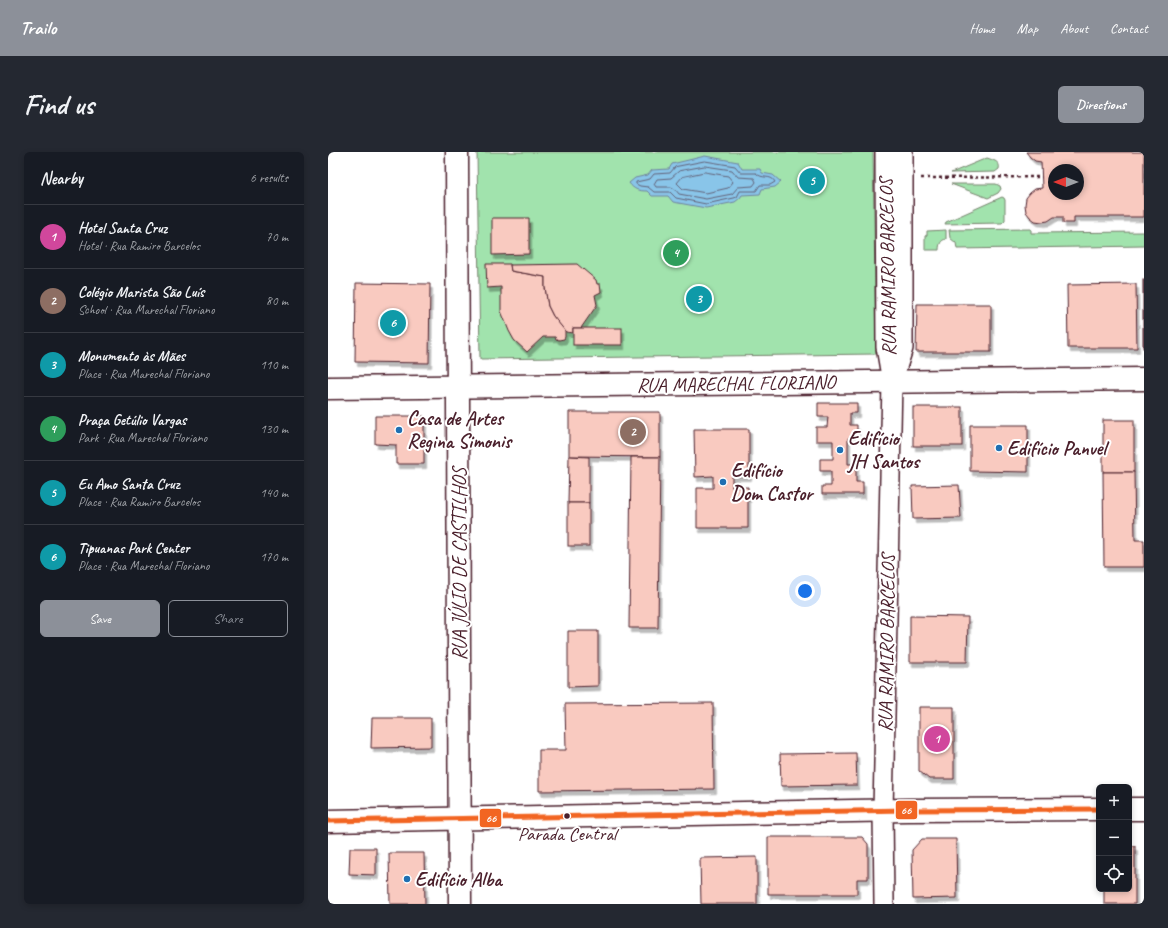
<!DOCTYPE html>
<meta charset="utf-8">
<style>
:root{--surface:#171b24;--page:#242831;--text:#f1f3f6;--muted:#9ea1a6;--line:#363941;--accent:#8c9099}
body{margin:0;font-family:Caveat,sans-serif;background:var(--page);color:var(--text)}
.controls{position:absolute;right:12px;bottom:12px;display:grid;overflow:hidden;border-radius:6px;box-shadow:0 2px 6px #0003}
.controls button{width:36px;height:36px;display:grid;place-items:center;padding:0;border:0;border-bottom:1px solid var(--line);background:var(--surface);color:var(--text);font:20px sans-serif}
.compass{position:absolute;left:720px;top:12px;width:36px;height:36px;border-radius:50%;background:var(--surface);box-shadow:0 2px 6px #0003;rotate:270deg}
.you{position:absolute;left:477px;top:439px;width:14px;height:14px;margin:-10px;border:3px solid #fff;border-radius:50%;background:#1a73e8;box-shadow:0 0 0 6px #1a73e833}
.badge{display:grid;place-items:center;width:26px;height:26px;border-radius:50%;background:var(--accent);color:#fff;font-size:13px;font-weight:700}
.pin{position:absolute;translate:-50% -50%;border:2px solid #fff;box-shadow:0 1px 4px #0006}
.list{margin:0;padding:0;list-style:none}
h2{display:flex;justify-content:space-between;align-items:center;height:52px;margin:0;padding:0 16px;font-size:17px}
h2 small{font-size:13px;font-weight:400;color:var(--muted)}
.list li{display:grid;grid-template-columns:26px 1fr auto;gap:12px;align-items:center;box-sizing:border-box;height:64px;padding:0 16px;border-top:1px solid var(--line)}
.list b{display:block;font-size:15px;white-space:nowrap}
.list p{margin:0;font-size:13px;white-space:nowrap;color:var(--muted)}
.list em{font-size:13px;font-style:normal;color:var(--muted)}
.actions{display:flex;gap:8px;padding:12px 16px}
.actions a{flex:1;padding:9px 0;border:1px solid var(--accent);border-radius:6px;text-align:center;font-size:14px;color:var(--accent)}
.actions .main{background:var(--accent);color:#fff}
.icon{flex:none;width:22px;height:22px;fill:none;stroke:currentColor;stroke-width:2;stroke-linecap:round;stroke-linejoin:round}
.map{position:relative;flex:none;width:816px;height:752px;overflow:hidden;border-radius:6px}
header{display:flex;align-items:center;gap:24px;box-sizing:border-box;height:56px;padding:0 20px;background:var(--accent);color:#fff}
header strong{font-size:19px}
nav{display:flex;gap:22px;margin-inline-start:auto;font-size:14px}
.intro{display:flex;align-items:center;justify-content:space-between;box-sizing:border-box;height:96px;padding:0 24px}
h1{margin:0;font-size:28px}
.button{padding:10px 18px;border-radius:6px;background:var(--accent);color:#fff;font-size:14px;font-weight:700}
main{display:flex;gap:24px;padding:0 24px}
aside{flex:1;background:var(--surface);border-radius:6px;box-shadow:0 2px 6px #0003}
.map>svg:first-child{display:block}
.green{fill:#a1e3ad;stroke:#76816c}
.water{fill:#89c5e9;stroke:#70839d}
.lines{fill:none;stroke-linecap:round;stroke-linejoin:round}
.shore{stroke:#636177;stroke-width:1}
.building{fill:#f9cac0;stroke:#4a1f2b;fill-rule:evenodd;filter:url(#shadow)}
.street-casing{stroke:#4a1f2b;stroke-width:22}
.secondary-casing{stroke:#4a1f2b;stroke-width:25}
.path{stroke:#4a1f2b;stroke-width:2.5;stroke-dasharray:3 3;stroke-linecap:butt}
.street{stroke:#fff;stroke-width:19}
.secondary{stroke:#fff;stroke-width:22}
.bus-1-casing{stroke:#fff;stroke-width:8}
.bus-1{stroke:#f26522;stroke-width:5}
.poi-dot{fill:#1f6fb2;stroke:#fff;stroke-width:1.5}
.bus-dot{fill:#4a1f2b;stroke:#fff;stroke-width:1.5}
.labels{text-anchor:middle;stroke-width:4;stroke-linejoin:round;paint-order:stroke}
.bus-label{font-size:19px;fill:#4a1f2b;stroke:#fff}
.street-label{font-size:20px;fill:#4a1f2b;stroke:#fff}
.poi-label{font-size:20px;font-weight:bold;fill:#4a1f2b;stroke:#fff;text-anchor:start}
.line-badge{stroke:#fff;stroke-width:1.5}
.badge-label{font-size:11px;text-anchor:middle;font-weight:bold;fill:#fff}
</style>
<header>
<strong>Trailo</strong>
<nav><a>Home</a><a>Map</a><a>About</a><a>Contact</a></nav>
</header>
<div class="intro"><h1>Find us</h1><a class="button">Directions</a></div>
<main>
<aside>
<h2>Nearby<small>6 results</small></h2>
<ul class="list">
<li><span class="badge" style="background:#d1479c">1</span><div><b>Hotel Santa Cruz</b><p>Hotel · Rua Ramiro Barcelos</p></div><em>70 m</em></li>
<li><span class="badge" style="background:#8d6e63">2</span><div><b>Colégio Marista São Luís</b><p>School · Rua Marechal Floriano</p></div><em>80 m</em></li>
<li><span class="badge" style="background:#0f9aa8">3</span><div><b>Monumento às Mães</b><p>Place · Rua Marechal Floriano</p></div><em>110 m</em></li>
<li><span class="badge" style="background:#2e9e5b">4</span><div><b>Praça Getúlio Vargas</b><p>Park · Rua Marechal Floriano</p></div><em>130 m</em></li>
<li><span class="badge" style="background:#0f9aa8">5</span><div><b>Eu Amo Santa Cruz</b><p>Place · Rua Ramiro Barcelos</p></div><em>140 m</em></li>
<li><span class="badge" style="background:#0f9aa8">6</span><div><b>Tipuanas Park Center</b><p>Place · Rua Marechal Floriano</p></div><em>170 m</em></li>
</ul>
<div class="actions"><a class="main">Save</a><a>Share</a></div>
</aside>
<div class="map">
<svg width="816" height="752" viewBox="0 0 816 752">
<defs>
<filter id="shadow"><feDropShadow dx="2.5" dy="4.5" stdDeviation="0" flood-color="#0004"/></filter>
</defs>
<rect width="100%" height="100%" fill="#fff"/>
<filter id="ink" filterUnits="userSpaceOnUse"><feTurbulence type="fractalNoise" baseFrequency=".025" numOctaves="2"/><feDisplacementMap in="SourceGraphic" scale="8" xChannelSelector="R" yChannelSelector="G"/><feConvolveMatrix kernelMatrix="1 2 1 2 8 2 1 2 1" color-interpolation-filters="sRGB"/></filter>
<g filter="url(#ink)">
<g class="green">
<path d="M149,0h396l3,202 -396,5z"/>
<path d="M659,6c6,2 14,4 12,11l-4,3 -44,1z"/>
<path d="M623,32h45l4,2 1,3 -3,4 -10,5z"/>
<path d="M674,45l2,1 1,2v20l-3,3 -57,1 1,-2z"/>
<path d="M703,77v4l113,-1v14l-187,3 -1,-6 -6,-5 -1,-8z"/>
<path d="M618,78v9c-5,1 -7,5 -7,11h-14v-14l2,-1v-4z"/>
</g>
<path class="water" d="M377,4l33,6 4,7h18l2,4 11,2 8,7 -6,5 -13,2 -2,5 -18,1 -2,3 -5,4 -29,6 -33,-6 -5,-6h-16l-5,-5c-8,0 -13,-1 -18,-8l6,-5 13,-3 4,-5 17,-1 3,-5z"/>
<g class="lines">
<g class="shore">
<path d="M377,9l30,5 6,7h15c6,7 15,1 19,9l-5,3h-10l-4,6h-16l-3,6 -3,1 -28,6 -30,-6 -6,-6h-16l-6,-5 -8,-1 -4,-2v-2l14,-3 4,-5 16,-1 5,-6z"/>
<path d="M377,14l27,4 6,7 16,1 2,4 -3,4 -15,1 -6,7 -26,5 -27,-5 -4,-5 -4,-2h-15l-2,-3 3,-5 14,-1 8,-7z"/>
<path d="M377,20l23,4 5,6 -5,6 -22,5 -23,-4 -6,-6 5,-6z"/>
</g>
</g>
<g class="building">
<path d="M698,0h118v65h-70v6h-11v-6h-9l-6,4 -6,1 -7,-1 -5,-4 -4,-5 -1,-7 1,-7 4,-5 5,-4 7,-1 -1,-26 -6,-1 -5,-4zM726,18h24v24h-24z"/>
<path d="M164,66h37v36l-37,1z"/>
<path d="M158,112h24l1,7 34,6v10l3,19 5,10 12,14v7l-1,2 -5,1 -3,-1 -1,-2h-12l-16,15 -13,-12 -5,-9 -8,-20v-24l-14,1z"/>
<path d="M249,112l19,16 1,4h3l1,8 -6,3 2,10 -16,23h-8v5l-7,-1 -13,-16 -5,-10 -3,-19v-10l-34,-6 -1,-6z"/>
<rect x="815" y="128" width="1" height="68"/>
<path d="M28,131l74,1 -1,79 -74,-1z"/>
<path d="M808,132l1,64h-69l-1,-63z"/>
<path d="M589,152h74v48h-75z"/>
<rect x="245" y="176" width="49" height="17"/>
<path d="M490,251h39v10h-7v12h7v13h-9v26h8v18h7v12h-41v-8h9v-15h-11v-12h13v-18h-17v-14h11l1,-10h-10z"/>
<rect x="585" y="255" width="49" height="39"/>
<path d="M241,260h91v45l-91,-1z"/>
<path d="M47,264h49v48h-28v-19l-21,-1z"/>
<rect x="775" y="268" width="31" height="52"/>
<path d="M642,273h58v47l-58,-1z"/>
<path d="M366,277h55v47h-17v12l16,-1v41h-51v-40h16v-12l-18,1z"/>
<path d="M241,304l20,1v46h-21z"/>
<path d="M303,305h29l-2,171h-29z"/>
<path d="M775,320h31l1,68h9v27h-40z"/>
<path d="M631,333l2,33 -48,1 -1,-33z"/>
<rect x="240" y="351" width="21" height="43"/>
<path d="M582,464l58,1 -1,45h-57z"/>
<path d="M240,479h30v55l-30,1z"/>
<path d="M385,551l1,86 -175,2v-41h27l-1,-46z"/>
<path d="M591,555h35v72h-25l-10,-8z"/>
<path d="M44,566h59v29l-60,1z"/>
<path d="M528,601l1,32 -76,1 -1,-32z"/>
<path d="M440,685h94l6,7v35h-11v15h-89z"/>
<path d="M594,687h34l1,59 -44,1 -1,-49z"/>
<path d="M801,694h6v58h-31v-15h25z"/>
<path d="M22,696h26v27l-27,-1z"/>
<path d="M61,701h35l1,51h-35z"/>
<path d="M429,705v47h-56l-1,-46z"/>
</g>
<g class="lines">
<g class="street-casing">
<g id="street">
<path d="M565,227l10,-31v-196"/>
<path d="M556,752l-1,-93 9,-429 -6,-35 -1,-195"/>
</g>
</g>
<g class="secondary-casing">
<g id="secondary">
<path d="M129,0l3,752"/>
<path d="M0,236l816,-9"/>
<path d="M801,657h15"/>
<path d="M0,669l579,-11 192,-1"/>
</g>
</g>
<path class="path" d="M593,26l121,-1"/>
<use href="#street" class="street"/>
<use href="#secondary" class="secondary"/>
<g class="bus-1-casing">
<path id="bus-1" d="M0,669l579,-11 192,-1"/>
</g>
<use href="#bus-1" class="bus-1"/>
</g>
</g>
<g class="poi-dot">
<circle cx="71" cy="278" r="4"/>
<circle cx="671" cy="296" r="4"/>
<circle cx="512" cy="298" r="4"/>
<circle cx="395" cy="330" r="4"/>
<circle cx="79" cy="727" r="4"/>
</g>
<circle class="bus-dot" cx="239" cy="664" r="3.5"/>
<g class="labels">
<g class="bus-label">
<text x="239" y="688">Parada Central</text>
</g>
<g class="street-label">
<text transform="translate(559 115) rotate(-91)" y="7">RUA RAMIRO BARCELOS</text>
<text transform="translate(408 231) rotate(-1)" y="7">RUA MARECHAL FLORIANO</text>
<text transform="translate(131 412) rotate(-90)" y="7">RUA JÚLIO DE CASTILHOS</text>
<text transform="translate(558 491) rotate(-89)" y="7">RUA RAMIRO BARCELOS</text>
</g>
<g class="poi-label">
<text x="79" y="273">Casa de Artes<tspan x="79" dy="23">Regina Simonis</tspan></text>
<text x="520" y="293">Edifício<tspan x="520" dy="23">JH Santos</tspan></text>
<text x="679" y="303">Edifício Panvel</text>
<text x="403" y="325">Edifício<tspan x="403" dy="23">Dom Castor</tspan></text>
<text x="87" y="734">Edifício Alba</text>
</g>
</g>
<g class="line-badge">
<rect x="567" y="648" width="23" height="20" rx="4" fill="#f26522"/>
<rect x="151" y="656" width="23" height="20" rx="4" fill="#f26522"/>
</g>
<g class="badge-label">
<text x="578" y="662">66</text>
<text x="163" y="670">66</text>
</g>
</svg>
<div class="controls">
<button>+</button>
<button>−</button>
<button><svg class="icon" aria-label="locate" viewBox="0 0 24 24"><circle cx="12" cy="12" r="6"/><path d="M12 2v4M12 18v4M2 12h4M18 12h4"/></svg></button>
</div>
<svg class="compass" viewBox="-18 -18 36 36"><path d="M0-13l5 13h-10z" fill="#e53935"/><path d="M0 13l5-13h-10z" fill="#9ea1a6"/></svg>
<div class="you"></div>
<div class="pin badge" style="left:609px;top:587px;background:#d1479c">1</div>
<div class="pin badge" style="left:305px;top:280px;background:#8d6e63">2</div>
<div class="pin badge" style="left:371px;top:147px;background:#0f9aa8">3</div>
<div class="pin badge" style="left:348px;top:101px;background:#2e9e5b">4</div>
<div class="pin badge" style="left:484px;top:29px;background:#0f9aa8">5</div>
<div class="pin badge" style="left:65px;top:171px;background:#0f9aa8">6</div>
</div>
</main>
